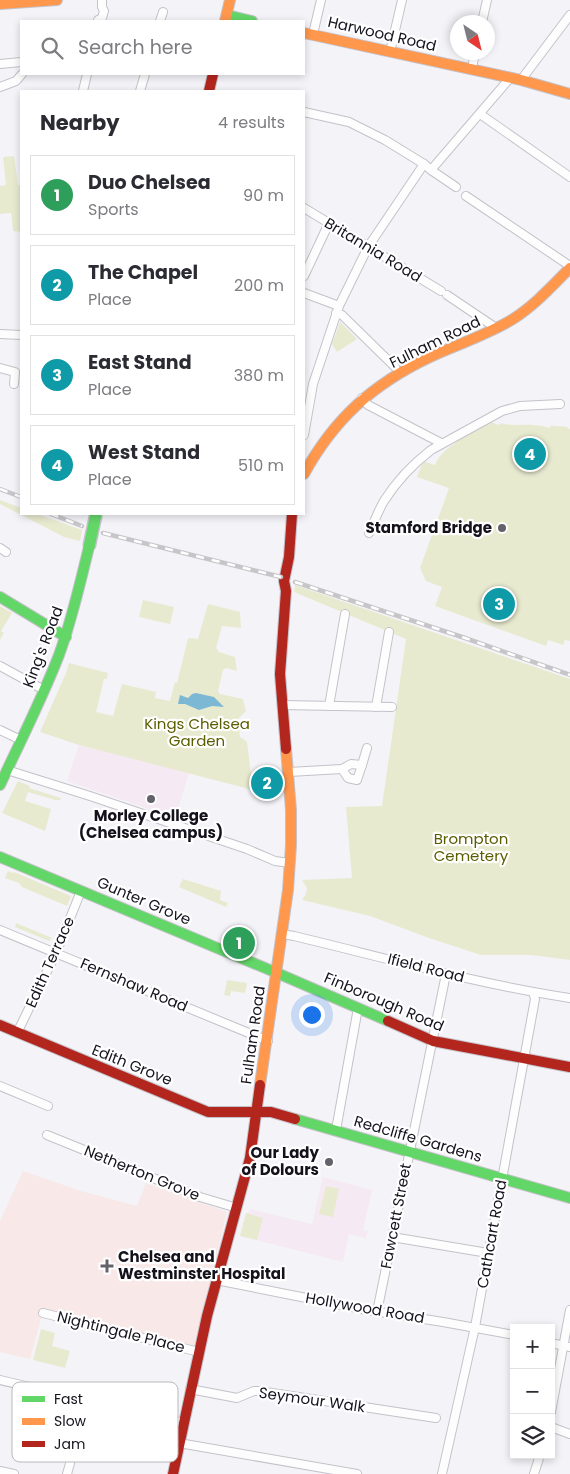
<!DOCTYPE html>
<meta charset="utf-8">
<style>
:root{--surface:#fff;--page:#f7f7f7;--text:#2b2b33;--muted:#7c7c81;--line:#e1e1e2;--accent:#0b8043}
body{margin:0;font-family:Poppins,sans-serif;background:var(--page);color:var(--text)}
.controls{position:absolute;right:15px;bottom:15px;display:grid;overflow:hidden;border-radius:0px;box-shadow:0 2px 8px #0003}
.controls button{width:45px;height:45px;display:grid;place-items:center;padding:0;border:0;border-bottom:1px solid var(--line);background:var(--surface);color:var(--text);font:25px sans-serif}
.compass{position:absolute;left:450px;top:15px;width:45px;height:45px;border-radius:50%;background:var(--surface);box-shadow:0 2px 8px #0003;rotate:145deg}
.you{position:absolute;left:311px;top:1014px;width:18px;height:18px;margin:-12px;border:4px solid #fff;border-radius:50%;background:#1a73e8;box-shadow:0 0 0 8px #1a73e833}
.badge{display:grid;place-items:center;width:32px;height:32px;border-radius:50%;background:var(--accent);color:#fff;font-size:16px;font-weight:700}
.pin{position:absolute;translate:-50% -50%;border:2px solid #fff;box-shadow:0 1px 5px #0006}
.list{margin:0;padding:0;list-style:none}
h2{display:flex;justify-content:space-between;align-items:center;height:65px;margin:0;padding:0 20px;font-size:21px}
h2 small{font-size:16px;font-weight:400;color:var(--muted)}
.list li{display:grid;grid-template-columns:32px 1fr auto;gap:15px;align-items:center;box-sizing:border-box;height:80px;margin:0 10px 10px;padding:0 10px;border:1px solid var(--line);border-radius:0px}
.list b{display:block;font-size:19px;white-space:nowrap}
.list p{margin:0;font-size:16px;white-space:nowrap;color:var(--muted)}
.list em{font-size:16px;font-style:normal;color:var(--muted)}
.icon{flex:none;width:28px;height:28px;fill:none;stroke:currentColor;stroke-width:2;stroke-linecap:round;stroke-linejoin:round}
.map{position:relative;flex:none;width:570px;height:1474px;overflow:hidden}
.search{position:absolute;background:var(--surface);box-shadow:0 2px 8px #0003;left:20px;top:20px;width:285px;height:55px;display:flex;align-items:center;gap:12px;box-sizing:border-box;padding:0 18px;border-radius:0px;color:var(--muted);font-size:19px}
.panel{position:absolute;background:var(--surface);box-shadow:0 2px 8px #0003;left:20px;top:90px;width:285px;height:425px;border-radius:0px}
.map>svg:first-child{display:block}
.education{fill:#f5e9f3}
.medical{fill:#f8e9e8}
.green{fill:#e8ead0}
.water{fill:#7cb8d3}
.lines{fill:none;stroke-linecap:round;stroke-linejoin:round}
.street-casing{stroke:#c4c2c9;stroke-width:10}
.fast-casing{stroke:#c4c2c9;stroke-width:12}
.slow-casing{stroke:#c4c2c9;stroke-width:12}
.jam-casing{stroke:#c4c2c9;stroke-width:12}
.street{stroke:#fdfdfe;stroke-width:8}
.fast{stroke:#63d668;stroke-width:10}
.slow{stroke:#ff974d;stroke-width:10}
.jam{stroke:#b3261e;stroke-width:10}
.rail-casing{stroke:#c6c5c8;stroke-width:4.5}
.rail{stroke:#fff;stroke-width:2.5;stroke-dasharray:8;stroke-linecap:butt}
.fast-bridge-casing{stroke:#c4c2c9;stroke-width:14;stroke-linecap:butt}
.fast-bridge{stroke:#63d668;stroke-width:11}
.poi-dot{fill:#636169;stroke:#fff;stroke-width:2}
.labels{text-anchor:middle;stroke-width:4.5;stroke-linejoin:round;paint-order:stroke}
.street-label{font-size:15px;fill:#15121c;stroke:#fff}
.poi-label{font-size:15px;font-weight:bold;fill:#15121c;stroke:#fff;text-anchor:end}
.park-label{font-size:15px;fill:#5a5d00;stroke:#fff}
.key{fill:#fff;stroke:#b9b8bb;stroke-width:1}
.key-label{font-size:14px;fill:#15121c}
</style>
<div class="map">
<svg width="570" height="1474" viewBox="0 0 570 1474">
<rect width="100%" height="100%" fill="#f4f3f8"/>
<g class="education">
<path d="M79,745l110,28 -14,45 -108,-37z"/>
<path d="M323,1177l49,13 -9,40 5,1 -2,7 -17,-4 -6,28 -103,-26 6,-23h3l1,-4 62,15z"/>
</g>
<path class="medical" d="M23,1171l58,20 56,15 9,-23 81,29 -33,135 -151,-36 -13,48 -30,-7v-131z"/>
<g class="green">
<path d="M14,156l4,29h3v47l-8,-1 -2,-18 -11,1v-28l6,-1 -3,-28z"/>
<path d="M340,322l17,17 -20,13 -5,-8z"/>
<path d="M491,422l8,3 2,-2c16,5 29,-2 49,5l1,-3c7,3 12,-1 19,4v212l-5,-1 -2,5 -15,-5 -2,6 -111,-40 7,-19 -16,-6 -6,-13 29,-80 -32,-11 6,-16 12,4c3,-9 12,-17 21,-22l-2,-4z"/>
<path d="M0,500l21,8v6h16l45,16 -2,11 -16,-4 -64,-33z"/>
<path d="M295,585l275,94v281l-38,-5h-51l-52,-17 -59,-22 -68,-16 4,-6 1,-6 -5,-8 50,-2 -6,-71 36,-1 24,-167 -112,-47z"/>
<path d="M143,600l31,7 -4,17 -31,-7z"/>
<path d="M208,604l32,8 1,16 -19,-2 -6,22 3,4 16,5 2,14 -11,-3 -3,2 -5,21 2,3 23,5 3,12 -8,8 2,18 7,5 6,48 -174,-45 -39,-13 26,-59 3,-10 39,10 -1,6h-3l-8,33 17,4 9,-32 34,8 -1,6 15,3 5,-19 2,1 11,-45 10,1z"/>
<path d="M0,606l12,7 -11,18 3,2 -4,7z"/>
<path d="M18,781l12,5 -1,2 32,10 -1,2h-5l-27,-8 -3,9 26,8 -6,22 -43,-18z"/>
<path d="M8,871l5,2 1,-1 57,24 -4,10 -45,-19 -3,-4 -14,-5z"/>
<path d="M183,879l38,12 -1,9 8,3 -2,4 -47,-20z"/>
<path d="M16,923l36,15 -3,3 -34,-14z"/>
<path d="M227,980l20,3 -2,10 -14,-2 -1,5 -6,-1z"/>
<path d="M326,1186l13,3 -6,28 -14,-3z"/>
<path d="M246,1213l17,5 -6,22 -17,-4z"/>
<path d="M41,1329l14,4 -3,13 18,5 -5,17 -32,-8z"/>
</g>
<path class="water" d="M196,693l18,4 10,10 -12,-1 -13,4 -14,-6h-7l2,-9 8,3 4,-4z"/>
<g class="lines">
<g class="street-casing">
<g id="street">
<path d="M98,20l4,-2 2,-7 -2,-4v-7"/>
<path d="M160,21l3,-9"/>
<path d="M482,22l5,-22"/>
<path d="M313,34l8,-34"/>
<path d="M390,52l12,-52"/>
<path d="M0,64l21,-2"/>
<path d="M472,69l3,-17"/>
<path d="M521,80l49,-65"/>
<path d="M0,87l16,-6 6,-7"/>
<path d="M83,91l4,-17"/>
<path d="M140,91l5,-17"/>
<path d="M304,112l45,10 36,18 39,24"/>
<path d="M480,114l90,63"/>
<path d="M431,170l25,17"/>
<path d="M466,196l104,70"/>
<path d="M304,208l137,83"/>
<path d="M304,276l25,-53"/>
<path d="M304,293l35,13"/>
<path d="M447,295l49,33"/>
<path d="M336,313l6,2 53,52"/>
<path d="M0,334l21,1"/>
<path d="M0,368l15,4 -1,12"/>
<path d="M362,398l6,7 73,38"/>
<path d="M304,435l9,-51 26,-78 29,-59 56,-83 7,6 79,-92"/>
<path d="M369,533c5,-10 9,-22 15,-32 12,-19 29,-37 47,-51l71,-39 18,-5 40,-2"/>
<path d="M0,548l6,4"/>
<path d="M0,666l44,24"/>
<path d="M282,705l110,2"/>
<path d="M329,706l16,-92"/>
<path d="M376,707l13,-75"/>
<path d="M0,730l21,10"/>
<path d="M342,769l6,9 9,2 5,-15"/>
<path d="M7,770l83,26 157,53 28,12 15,2"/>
<path d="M289,772l53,-3 9,-5 11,1 5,-17"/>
<path d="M0,930l268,111"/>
<path d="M282,934l12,2c92,22 183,48 276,62"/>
<path d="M17,1033l39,-80 25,-62"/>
<path d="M0,1086l48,20"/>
<path d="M336,1130l22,-122"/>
<path d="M47,1135l153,62 37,11"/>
<path d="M392,1237l96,16"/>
<path d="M216,1280l151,30 76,12 71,13"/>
<path d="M377,1312l69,-338"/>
<path d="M43,1313l156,39"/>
<path d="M551,1343l19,4"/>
<path d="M0,1380l183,43"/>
<path d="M190,1389l47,9 17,-7h5l177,27"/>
<path d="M551,1412l19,-102"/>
<path d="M551,1427l19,7"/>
<path d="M179,1443l178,31"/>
<path d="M0,1471l14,3"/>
<path d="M67,1474l13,-47"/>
<path d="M442,1474l33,-147 60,-328 -2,-7"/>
<path d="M534,1474l6,-19"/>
</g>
</g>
<g class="fast-casing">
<g id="fast">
<path d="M227,15l25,6"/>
<path d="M0,597l66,40"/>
<path d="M0,785c20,-43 42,-86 59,-130 13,-35 21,-72 30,-108"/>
<path d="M0,857l277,116 111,48"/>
<path d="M295,1119l275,79"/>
</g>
</g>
<g class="slow-casing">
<g id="slow">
<path d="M0,4l57,-4"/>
<path d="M225,21l5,-21"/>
<path d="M304,33l217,47 49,14"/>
<path d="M304,474c30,-55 69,-90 126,-117 28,-13 57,-22 83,-38 22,-14 39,-33 57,-51"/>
<path d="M260,1085l28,-195 3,-45v-35l-5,-61"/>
</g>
</g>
<g class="jam-casing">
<g id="jam">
<path d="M209,91l4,-17"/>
<path d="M286,749l-6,-75 6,-83 -2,-10 5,-24 3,-43"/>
<path d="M388,1021l45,20 137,26"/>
<path d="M0,1025l208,87h63l24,7"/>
<path d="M173,1474l34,-158 43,-158 10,-73"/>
</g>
</g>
<use href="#street" class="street"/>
<use href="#fast" class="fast"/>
<use href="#slow" class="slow"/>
<use href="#jam" class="jam"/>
<g class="rail-casing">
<g id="rail">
<path d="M0,489l21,8"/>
<path d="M51,514l31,12"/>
<path d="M103,533l178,44"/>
<path d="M295,582l170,56 105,37"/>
</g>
</g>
<use href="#rail" class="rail"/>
<g class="fast-bridge-casing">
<path id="fast-bridge" d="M89,547l7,-33"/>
</g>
<use href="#fast-bridge" class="fast-bridge"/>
</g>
<g class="poi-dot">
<circle cx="502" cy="528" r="5"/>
<circle cx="151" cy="799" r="5"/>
<circle cx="329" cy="1162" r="5"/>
<path d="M104.5 1258.5h5v5h5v5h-5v5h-5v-5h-5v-5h5z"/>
</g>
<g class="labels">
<g class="street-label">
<text transform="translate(382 34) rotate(13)" y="5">Harwood Road</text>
<text transform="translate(373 250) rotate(31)" y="5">Britannia Road</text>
<text transform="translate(435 342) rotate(-26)" y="5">Fulham Road</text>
<text transform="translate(43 647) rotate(-69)" y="5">King's Road</text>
<text transform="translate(144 901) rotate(23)" y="5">Gunter Grove</text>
<text transform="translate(50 962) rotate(-66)" y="5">Edith Terrace</text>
<text transform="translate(426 968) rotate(14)" y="5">Ifield Road</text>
<text transform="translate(134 985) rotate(23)" y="5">Fernshaw Road</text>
<text transform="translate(384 1002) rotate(23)" y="5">Finborough Road</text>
<text transform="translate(253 1035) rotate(-82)" y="5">Fulham Road</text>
<text transform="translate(132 1065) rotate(22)" y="5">Edith Grove</text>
<text transform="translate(418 1139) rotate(16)" y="5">Redcliffe Gardens</text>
<text transform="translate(142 1173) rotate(22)" y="5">Netherton Grove</text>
<text transform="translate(396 1216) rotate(-79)" y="5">Fawcett Street</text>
<text transform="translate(492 1234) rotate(-80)" y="5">Cathcart Road</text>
<text transform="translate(365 1308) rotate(10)" y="5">Hollywood Road</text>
<text transform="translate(121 1332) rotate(14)" y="5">Nightingale Place</text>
<text transform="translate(312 1400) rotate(8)" y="5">Seymour Walk</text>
</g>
<g class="poi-label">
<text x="492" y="533">Stamford Bridge</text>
<text x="151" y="821" text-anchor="middle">Morley College<tspan x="151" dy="17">(Chelsea campus)</tspan></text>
<text x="319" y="1158">Our Lady<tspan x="319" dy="17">of Dolours</tspan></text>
<text x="118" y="1262" text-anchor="start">Chelsea and<tspan x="118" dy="17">Westminster Hospital</tspan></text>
</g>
<g class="park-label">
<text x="197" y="729">Kings Chelsea<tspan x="197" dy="17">Garden</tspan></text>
<text x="471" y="844">Brompton<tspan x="471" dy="17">Cemetery</tspan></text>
</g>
</g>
<rect x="12" y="1382" width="166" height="80" rx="8" class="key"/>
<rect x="22" y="1396" width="23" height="6" fill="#63d668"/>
<rect x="22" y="1418" width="23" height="7" fill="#ff974d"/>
<rect x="22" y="1441" width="23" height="6" fill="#b3261e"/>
<g class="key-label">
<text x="54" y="1404">Fast</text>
<text x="54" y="1426">Slow</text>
<text x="54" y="1449">Jam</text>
</g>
</svg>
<div class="controls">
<button>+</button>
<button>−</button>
<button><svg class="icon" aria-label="layers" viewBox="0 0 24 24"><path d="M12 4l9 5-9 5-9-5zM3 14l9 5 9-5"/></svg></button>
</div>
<svg class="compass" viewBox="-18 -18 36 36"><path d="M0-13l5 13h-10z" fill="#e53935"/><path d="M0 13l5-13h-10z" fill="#7c7c81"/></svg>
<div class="you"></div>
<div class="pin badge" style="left:239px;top:943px;background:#2e9e5b">1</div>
<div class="pin badge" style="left:267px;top:783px;background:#0f9aa8">2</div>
<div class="pin badge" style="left:499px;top:604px;background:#0f9aa8">3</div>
<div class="pin badge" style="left:530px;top:454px;background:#0f9aa8">4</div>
<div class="search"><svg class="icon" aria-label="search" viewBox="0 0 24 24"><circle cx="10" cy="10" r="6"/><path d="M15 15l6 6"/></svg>Search here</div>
<section class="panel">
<h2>Nearby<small>4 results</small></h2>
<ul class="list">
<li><span class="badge" style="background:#2e9e5b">1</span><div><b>Duo Chelsea</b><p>Sports</p></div><em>90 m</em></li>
<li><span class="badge" style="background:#0f9aa8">2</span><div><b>The Chapel</b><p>Place</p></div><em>200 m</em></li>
<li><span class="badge" style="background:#0f9aa8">3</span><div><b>East Stand</b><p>Place</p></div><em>380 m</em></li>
<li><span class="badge" style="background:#0f9aa8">4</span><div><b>West Stand</b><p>Place</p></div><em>510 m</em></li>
</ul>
</section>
</div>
